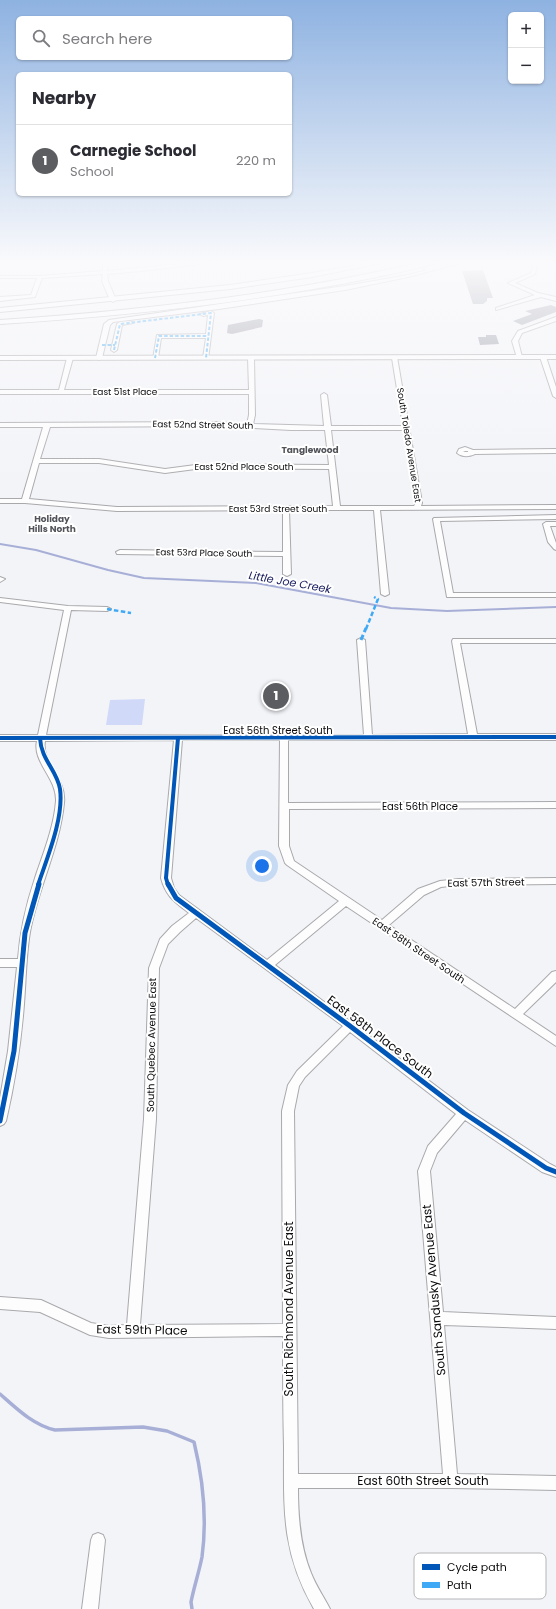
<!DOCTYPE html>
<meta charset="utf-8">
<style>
:root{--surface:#fff;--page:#f2f2f3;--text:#2b2b33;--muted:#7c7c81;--line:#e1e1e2;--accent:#5c5d60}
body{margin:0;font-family:Poppins,sans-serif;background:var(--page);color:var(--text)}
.controls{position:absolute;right:12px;top:12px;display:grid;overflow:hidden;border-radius:6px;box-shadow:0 1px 3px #0004}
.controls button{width:36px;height:36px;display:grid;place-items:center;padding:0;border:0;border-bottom:1px solid var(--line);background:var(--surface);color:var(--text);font:20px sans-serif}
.you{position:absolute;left:262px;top:866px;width:14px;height:14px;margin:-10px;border:3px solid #fff;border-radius:50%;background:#1a73e8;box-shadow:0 0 0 6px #1a73e833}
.badge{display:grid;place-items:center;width:26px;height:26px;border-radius:50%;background:var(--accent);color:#fff;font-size:13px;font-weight:700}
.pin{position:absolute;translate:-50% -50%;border:2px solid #fff;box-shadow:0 1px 4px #0006}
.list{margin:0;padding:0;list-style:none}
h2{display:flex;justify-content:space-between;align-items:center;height:52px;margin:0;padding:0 16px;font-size:17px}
h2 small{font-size:13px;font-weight:400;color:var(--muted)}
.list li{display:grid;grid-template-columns:26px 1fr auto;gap:12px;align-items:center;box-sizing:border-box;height:72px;padding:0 16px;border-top:1px solid var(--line)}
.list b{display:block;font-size:15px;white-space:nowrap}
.list p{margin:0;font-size:13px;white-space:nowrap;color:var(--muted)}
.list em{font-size:13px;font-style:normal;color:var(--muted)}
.icon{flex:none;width:22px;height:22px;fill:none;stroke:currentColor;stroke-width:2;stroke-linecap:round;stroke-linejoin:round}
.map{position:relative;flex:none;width:556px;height:1609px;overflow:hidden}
.search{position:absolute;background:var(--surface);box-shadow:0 1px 3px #0004;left:16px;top:16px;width:276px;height:44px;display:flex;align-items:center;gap:10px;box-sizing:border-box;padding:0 14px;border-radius:6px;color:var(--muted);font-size:15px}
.panel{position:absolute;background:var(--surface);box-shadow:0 1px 3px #0004;left:16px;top:72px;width:276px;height:124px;border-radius:6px}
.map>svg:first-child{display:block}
.green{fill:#d1d9f9}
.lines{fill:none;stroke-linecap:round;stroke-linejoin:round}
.stream-far1{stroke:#a7afd7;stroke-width:2}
.stream{stroke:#a7afd7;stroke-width:3.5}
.building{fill:#9597a2}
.minor-casing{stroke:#a9a9ac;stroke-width:2}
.major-casing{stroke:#a9a9ac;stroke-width:2}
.highway-casing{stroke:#a9a9ac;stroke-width:2}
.minor{fill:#fdfdfe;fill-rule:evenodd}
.major{fill:#fdfdfe;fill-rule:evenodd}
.highway{fill:#fdfdfe;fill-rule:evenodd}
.quiet-far2{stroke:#3fa9f5;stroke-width:2;stroke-dasharray:3.5 2;stroke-linecap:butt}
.quiet-far1{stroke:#3fa9f5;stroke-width:2.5;stroke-dasharray:4.5 2.5;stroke-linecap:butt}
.quiet{stroke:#3fa9f5;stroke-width:3;stroke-dasharray:5.5 3;stroke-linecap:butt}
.cycleway-far1-casing{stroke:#fff;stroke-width:6}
.cycleway-casing{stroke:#fff;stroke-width:8}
.cycleway-far1{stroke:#0057b8;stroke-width:4}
.cycleway{stroke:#0057b8;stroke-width:5}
.labels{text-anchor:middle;stroke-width:4;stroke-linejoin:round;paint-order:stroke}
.far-street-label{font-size:9px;fill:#0b0b0e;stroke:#fff}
.far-neighbourhood-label{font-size:9px;font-weight:bold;fill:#515359;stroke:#fff}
.street-label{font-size:10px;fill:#0b0b0e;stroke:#fff}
.water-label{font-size:11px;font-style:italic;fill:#1c2060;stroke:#fff}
.near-street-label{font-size:12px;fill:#0b0b0e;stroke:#fff}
.key{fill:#fff;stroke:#b6b6b7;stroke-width:1}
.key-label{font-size:11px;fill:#0b0b0e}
</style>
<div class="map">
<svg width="556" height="1609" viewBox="0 0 556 1609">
<rect width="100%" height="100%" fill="#f3f4f8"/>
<path class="green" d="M145,699l-3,26h-36l4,-25z"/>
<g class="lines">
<path class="stream-far1" d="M0,544l36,6 72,20 36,8 112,5 135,25 56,3 109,-4"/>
<path class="stream" d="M0,1394c16,14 33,31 55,36l88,-3 24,4 27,11c9,37 13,78 8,115 -3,15 -8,30 -11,45l1,7"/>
</g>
<g class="building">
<path d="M483,270l10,28h-6v3l-4,3h-10l-11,-33z"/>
<path d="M551,305l5,2v5l-34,13 -9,-4 19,-7 -7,-3z"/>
<path d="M259,319l4,1 -1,7 -30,7 -5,-1 1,-8z"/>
<path d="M486,335h10l3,9 -19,1 -2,-8h8z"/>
</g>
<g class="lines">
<g class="minor-casing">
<g id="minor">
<path d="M103,261h4v10l101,-10h11l-2,1 -76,9 -34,3 1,7 8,19 -3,2 -3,-2 -8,-19 1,-7 -61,4 -7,19 -35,4v-4l31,-2 6,-17h-37v-2h40l63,-5z"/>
<path d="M462,261h6l-60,16 -63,13 -126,19 -106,13 -3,3 -8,33 -3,2 -3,-2 8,-34 5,-4 236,-34 63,-11z"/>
<path d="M529,261h4l4,5 -2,8 -20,9 23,10 18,4v4l-15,-4 -45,13v-2l39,-13 -27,-12 23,-10 2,-7z"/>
<path d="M211,311l3,2 -6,46 -5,-1 3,-20h-45l-3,20 -5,1 4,-24 49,-1 2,-19 -5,1 -3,-2z"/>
<path d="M556,317v4l-34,12 -4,8 4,16 -5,1 -5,-17 6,-10z"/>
<path d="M120,322l10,-1 3,2 -11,2 -5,25 -3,2 -3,-2 6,-26z"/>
<path d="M543,355l3,2 10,30v11l-3,-2 -13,-39z"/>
<path d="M70,356l3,2 -9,32h185l-1,-32 3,-2 3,2 1,57 -2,9 71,2 -3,-31 3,-2 3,2 4,31h72l-11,-68 5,-1 25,146 -1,3 135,-1v4l-176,1 9,84 -4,2 -4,-2 -7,-84h-85l2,64 -4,2 -4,-2v-18l-166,-2 -1,-2 4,-2 163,2v-42l-166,1 -92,-8h-25v-4h22l21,-72h-43v-4l218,-1 29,2 2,-9v-21h-249v-4h59l8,-32zM218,426l73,4h34l4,35 -126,-1 -38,5 -66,-10h-59l10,-32zM331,430h73l12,73 -2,3h-74zM39,463h60l66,10 38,-5 126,1 4,37 -216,1 -88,-8z"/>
<path d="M465,447l8,3 83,-1v4l-81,1c-6,3 -13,3 -18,-1l2,-4zM465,451h3v1h-5z"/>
<path d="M556,515v4l-116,2 13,72h103v4h-109l-14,-78 1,-1z"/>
<path d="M556,522v4h-6l6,17v7l-2,-1 -6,-7 -5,-18 3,-2z"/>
<path d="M0,577l5,2 -5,3z"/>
<path d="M0,598l68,8 39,1 4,2 -4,2 -36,-1 -25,125h318l-7,-95 4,-2 4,2 7,95 96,-1 -16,-93 1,-2h103v4h-96l17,91h79v6h-268v63l268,-1v6l-267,1v37l5,15 88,59 36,-31 22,-8 19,-2 97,-1v6l-97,1 -18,2 -17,8 -35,30 126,84 37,-37 4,-1v11l-33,32 33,22v10l-210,-140 -71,59 193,145 82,54 6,3v10l-14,-5 -77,-52 -28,33 -7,18 13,141 113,5v12l-112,-4 13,149 99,2v14l-105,-2h-153c0,29 2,58 13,85 5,13 13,24 19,36h-16c-33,-57 -30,-100 -30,-162 -1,-37 -1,-74 -1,-111l-174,2 -19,-3 -50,-23 -40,-3v-12l41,3 50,23 18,3 18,-1 17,-206 5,-151 11,-29 12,-13 17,-13c-14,-11 -23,-16 -28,-35l13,-138 -129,1c-4,21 22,38 19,62 -4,44 -26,85 -34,129 -4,23 -4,48 -6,72 -3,40 -9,78 -18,117l-2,3 -4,2v-28l8,-47 9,-84h-17v-8h18c2,-28 8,-54 17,-81 8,-24 19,-51 21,-77 1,-23 -24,-39 -19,-60h-37v-6h38l26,-125 -64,-8zM182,740h98l-1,106 6,17 2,2 52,36 -72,59 -88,-65 -5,-7 -3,-10zM196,918l147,108 -46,45 -9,14 -6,26 1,213 -143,1 16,-206 3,-151 9,-24 12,-12zM350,1032l106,82 -28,32 -10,25 25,303h-145l-4,-363 5,-25 6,-9z"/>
<path d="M98,1533l5,2 2,5 -7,69h-16l9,-69 2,-5z"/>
</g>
</g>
<g class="major-casing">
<g id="major">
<path d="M380,261h11l-79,16 -82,12 -230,23v-4l230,-23 82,-12z"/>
<path d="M556,355v4l-556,1v-4z"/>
</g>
</g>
<g class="highway-casing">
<g id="highway">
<path d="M427,261h12c-9,6 -55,14 -67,17 -123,25 -247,38 -372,46v-4c144,-10 287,-26 427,-59z"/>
<path d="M449,261h12l-34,9 -4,-2z"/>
</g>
</g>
<use href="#minor" class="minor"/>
<use href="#major" class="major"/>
<use href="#highway" class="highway"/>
<g class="quiet-far2">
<path d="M102,345h13"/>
<path d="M114,350l6,-26 91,-11 -5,45"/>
<path d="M155,358l4,-22h49"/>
</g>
<g class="quiet-far1">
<path d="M107,609l24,4"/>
<path d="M366,629l12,-30 -4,-2"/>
</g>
<path class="quiet" d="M361,640l5,-12"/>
<g class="cycleway-far1-casing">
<g id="cycleway-far1">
<path d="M0,738l556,-1"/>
<path d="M38,885c9,-27 26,-67 22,-96 -3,-19 -19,-29 -20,-51"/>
<path d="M168,885l-2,-7 12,-140"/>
</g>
</g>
<g class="cycleway-casing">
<g id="cycleway">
<path d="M168,884l8,14 174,128 114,87 82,55 10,4"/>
<path d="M0,1121l14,-70 11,-118 14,-49"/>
</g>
</g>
<use href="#cycleway-far1" class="cycleway-far1"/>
<use href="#cycleway" class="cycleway"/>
</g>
<linearGradient id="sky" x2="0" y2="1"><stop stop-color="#8eb2e1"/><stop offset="0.54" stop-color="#fafafc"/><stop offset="1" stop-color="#fafafc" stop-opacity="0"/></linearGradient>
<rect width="556" height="486" fill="url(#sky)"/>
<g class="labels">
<g class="far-street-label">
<text x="125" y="395">East 51st Place</text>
<text transform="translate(203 425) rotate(1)" y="3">East 52nd Street South</text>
<text transform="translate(409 445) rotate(81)" y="3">South Toledo Avenue East</text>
<text x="244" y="470">East 52nd Place South</text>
<text x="278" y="512">East 53rd Street South</text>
<text transform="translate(204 553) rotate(1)" y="3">East 53rd Place South</text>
</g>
<g class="far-neighbourhood-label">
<text x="310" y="453">Tanglewood</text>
<text x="52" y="522">Holiday<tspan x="52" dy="10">Hills North</tspan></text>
</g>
<g class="street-label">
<text x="278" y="734">East 56th Street South</text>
<text x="420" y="810">East 56th Place</text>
<text transform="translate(486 882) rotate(-1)" y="4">East 57th Street</text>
<text transform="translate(419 950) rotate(34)" y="4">East 58th Street South</text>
<text transform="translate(151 1045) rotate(-89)" y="4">South Quebec Avenue East</text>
</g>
<g class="water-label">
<text transform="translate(290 582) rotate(10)" y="4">Little Joe Creek</text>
</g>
<g class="near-street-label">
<text transform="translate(380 1037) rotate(37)" y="4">East 58th Place South</text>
<text transform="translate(434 1290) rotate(-95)" y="4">South Sandusky Avenue East</text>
<text transform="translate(289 1309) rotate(-90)" y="4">South Richmond Avenue East</text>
<text transform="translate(142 1330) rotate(1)" y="4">East 59th Place</text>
<text x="423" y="1485">East 60th Street South</text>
</g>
</g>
<rect x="414" y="1553" width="132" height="46" rx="6" class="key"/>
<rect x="422" y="1564" width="18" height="6" fill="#0057b8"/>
<rect x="422" y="1582" width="18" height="6" fill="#3fa9f5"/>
<g class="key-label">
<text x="447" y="1571">Cycle path</text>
<text x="447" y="1589">Path</text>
</g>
</svg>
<div class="controls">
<button>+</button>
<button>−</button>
</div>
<div class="you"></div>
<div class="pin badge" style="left:276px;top:696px">1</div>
<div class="search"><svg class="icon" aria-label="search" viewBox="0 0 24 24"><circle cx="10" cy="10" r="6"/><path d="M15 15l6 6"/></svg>Search here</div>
<section class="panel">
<h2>Nearby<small></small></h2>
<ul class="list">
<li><span class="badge">1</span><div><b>Carnegie School</b><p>School</p></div><em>220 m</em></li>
</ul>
</section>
</div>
